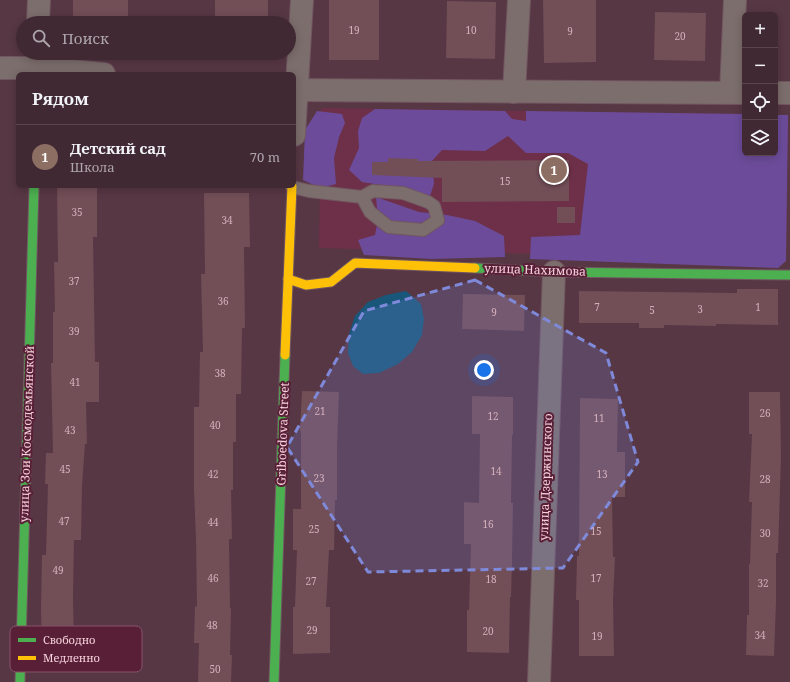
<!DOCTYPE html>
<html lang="ru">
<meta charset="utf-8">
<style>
:root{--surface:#412933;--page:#48313b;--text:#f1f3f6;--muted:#aea6ac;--line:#5a454e;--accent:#8c9099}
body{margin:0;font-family:"Noto Serif",serif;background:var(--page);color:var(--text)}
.controls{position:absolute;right:12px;top:12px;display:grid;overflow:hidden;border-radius:6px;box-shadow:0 2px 10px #0003}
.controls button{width:36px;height:36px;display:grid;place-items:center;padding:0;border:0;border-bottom:1px solid var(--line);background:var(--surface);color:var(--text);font:20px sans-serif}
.you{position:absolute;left:484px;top:370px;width:14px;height:14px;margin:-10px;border:3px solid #fff;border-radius:50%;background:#1a73e8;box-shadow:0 0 0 6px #1a73e833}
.badge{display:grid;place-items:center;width:26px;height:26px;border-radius:50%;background:var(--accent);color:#fff;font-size:13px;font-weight:700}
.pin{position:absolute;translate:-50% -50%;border:2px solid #fff;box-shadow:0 1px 4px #0006}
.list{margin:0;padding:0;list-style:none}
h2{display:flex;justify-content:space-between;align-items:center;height:52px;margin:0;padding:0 16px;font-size:17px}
h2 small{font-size:13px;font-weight:400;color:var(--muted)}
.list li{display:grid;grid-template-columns:26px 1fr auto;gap:12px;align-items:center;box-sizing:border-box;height:64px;padding:0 16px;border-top:1px solid var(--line)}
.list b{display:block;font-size:15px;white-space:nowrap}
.list p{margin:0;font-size:13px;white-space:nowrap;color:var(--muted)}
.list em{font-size:13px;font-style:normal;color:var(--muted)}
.icon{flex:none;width:22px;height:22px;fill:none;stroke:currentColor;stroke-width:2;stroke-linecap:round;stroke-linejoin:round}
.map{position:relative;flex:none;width:790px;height:682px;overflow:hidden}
.search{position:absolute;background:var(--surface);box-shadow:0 2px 10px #0003;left:16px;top:16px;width:280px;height:44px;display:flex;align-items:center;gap:10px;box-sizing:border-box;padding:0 14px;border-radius:22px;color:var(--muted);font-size:15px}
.panel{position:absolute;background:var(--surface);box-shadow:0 2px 10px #0003;left:16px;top:72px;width:280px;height:116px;border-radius:6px}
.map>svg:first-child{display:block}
.built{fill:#6d3048}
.green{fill:#6c4c9a}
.water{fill:#18577a}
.building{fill:#724e57}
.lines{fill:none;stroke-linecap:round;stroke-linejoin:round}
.lane-casing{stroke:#715560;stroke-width:14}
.street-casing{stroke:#715560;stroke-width:24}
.fast-casing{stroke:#715560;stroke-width:11}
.slow-casing{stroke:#715560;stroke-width:11}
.lane{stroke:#7c6e6c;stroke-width:12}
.street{stroke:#7c6e6c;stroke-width:22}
.fast{stroke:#4caf50;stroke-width:9}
.slow{stroke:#ffc107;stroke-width:9}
.marked{fill:#7f89da;fill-opacity:0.2;stroke:#7f89da;stroke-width:3;stroke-dasharray:8 5;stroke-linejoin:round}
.labels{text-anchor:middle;stroke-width:4;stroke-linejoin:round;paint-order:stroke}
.number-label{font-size:10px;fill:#d5b0bb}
.street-label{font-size:12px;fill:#f6d1dc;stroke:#581f36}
.key{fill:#581f36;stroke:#875468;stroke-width:1}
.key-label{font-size:11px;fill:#f6d1dc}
</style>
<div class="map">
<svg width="790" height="682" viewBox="0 0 790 682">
<rect width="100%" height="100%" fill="#573744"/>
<path class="built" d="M321,108l424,6v39h30v-38h13l-2,146 -467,-13z"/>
<g class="green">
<path d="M375,109l130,2 7,8 14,2v-10l219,3v39h30v-38h13l-2,146 -8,7 -248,-9 1,-22 49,-2 8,-71 -20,-11h-42l-18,-17 -23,15 -43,-1 -10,11 2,23 -5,15 -36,-12 -31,-5 -13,-12 10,-22 -1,-17 4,-13z"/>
<path d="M317,111l25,3 3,9 -6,14 -5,21 2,26 -16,4 -17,-8 2,-50z"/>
<path d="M376,197l43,15 28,3 28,6 29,15 1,21 -73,2 -68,-4 -6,-15 17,-5 3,-15z"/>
</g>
<path class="water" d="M406,291l15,13 3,15 -2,16 -10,17 -14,12 -19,9 -16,1 -10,-8 -5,-13 1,-19 6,-18 13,-14 18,-7z"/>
<g class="building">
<rect x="73" y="0" width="55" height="23"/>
<rect x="215" y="0" width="53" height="23"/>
<rect x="329" y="0" width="50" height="60"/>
<path d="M543,0h53v62l-52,1z"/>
<path d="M447,1l49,1 -1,57 -49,-1z"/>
<path d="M655,12l51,1 -1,48 -51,-1z"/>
<path d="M388,158l30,1v2l151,-1v41l-127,1v-24l-70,-3v-13h16z"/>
<path d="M97,186v51h-4l2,125h4v40h-13l1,42h-2l-3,42 -1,54h-7l-1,55 1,54 -32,1 -1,-42 1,-53h4l2,-71h-3l1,-31h7l-2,-90h2v-51h2l-1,-50h4l-1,-75z"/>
<path d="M204,193h45l1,54h-6l1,81h-3l-1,66h-5v48h-3v48h-2l1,49h-3l1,69h1l-1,47h2l-1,27h-33l1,-39h-5l1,-37 2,1 -1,-68 -2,-49v-83h5l1,-55h3l-2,-78h4z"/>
<rect x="557" y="207" width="18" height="16"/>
<path d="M737,289h41v36l-62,-1v2l-52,-1v3h-25v-5h-60v-32l158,2z"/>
<path d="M463,294l62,1 -1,36 -62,-2z"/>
<path d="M302,391l37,1 -2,56v52h-2l-1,50h-5l-3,57h4v46l-37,1v-47h2l2,-57h-4v-41h8v-78h-1z"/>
<path d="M749,392h31l1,64 -3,97h-2v49l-2,54 -28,-1 1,-40h2v-51h1l2,-62h-3l3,-68h-3z"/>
<path d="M472,396l41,1v38h-1l-1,68h2l-1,59 -1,35h-1l-1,56 -42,-1v-42h2l2,-66h-7v-42l15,1 1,-69h-8z"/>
<path d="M580,398l38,1 -1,53h8v45h-13l1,60h2l-2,43 1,56h-35v-56h-3l1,-44h2z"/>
</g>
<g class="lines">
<g class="lane-casing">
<path id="lane" d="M292,187l17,4 53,6 8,15 19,15 34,3 15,-10 -4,-14 -6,-4 -25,-9 -30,-2 -11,6"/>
</g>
<g class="street-casing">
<g id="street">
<path d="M38,23l1,-23"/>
<path d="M0,68h37l67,6"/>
<path d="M294,90l451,3"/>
<path d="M514,92l5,-92"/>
<path d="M731,92l4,-92"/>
<path d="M775,93h15"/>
<path d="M294,135l8,-135"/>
<path d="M539,682l15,-410"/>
</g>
</g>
<g class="fast-casing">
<g id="fast">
<path d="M475,268l79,4 236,3"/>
<path d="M20,682l14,-496"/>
<path d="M274,682l11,-327"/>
</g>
</g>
<g class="slow-casing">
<g id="slow">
<path d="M288,279l18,6 25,-3 24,-19 120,5"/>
<path d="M285,355l7,-169"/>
</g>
</g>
<use href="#lane" class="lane"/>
<use href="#street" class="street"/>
<use href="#fast" class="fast"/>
<use href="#slow" class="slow"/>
</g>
<path class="marked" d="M475,280l131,73 32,109 -75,106 -195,4 -81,-125 77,-136z"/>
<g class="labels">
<g class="number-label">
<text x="354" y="34">19</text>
<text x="471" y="34">10</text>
<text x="570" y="35">9</text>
<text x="680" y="40">20</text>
<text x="505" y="185">15</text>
<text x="77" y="216">35</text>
<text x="227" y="224">34</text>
<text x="74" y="285">37</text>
<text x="223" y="305">36</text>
<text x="597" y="311">7</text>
<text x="758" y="311">1</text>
<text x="700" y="313">3</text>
<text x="652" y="314">5</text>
<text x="494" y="316">9</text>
<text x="74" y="335">39</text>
<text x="220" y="377">38</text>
<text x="75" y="386">41</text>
<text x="320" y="415">21</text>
<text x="765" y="417">26</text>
<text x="493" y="420">12</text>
<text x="599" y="422">11</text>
<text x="215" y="429">40</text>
<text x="70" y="434">43</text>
<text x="65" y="473">45</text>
<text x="496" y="475">14</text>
<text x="213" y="478">42</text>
<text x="602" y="478">13</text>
<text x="319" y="482">23</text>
<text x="765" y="483">28</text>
<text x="64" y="525">47</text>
<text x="213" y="526">44</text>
<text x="488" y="528">16</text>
<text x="314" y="533">25</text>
<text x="596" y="535">15</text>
<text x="765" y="537">30</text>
<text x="58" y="574">49</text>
<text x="213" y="582">46</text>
<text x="596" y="582">17</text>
<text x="491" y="583">18</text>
<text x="311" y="585">27</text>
<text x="763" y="587">32</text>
<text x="212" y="629">48</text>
<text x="312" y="634">29</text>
<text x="488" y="635">20</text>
<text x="760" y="639">34</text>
<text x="597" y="640">19</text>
<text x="215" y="673">50</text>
</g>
<g class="street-label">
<text transform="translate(535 270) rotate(2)" y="4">улица Нахимова</text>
<text transform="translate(27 434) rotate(-88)" y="4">улица Зои Космодемьянской</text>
<text transform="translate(283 434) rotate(-88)" y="4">Griboedova Street</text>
<text transform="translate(546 477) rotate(-88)" y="4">улица Дзержинского</text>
</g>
</g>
<rect x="10" y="626" width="132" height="46" rx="6" class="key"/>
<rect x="18" y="638" width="18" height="4" fill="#4caf50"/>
<rect x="18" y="656" width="18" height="4" fill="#ffc107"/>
<g class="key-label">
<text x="43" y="644">Свободно</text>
<text x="43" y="662">Медленно</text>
</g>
</svg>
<div class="controls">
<button>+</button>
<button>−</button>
<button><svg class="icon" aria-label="locate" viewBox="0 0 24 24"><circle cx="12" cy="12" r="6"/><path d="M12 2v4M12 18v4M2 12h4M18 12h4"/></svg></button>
<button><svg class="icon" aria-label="layers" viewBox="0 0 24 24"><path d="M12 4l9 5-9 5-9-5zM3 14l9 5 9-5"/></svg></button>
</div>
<div class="you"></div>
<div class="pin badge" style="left:554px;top:170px;background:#8d6e63">1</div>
<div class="search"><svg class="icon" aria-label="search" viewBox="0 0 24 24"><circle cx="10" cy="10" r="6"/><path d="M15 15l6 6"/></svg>Поиск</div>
<section class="panel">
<h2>Рядом<small></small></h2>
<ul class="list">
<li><span class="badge" style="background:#8d6e63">1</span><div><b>Детский сад</b><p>Школа</p></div><em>70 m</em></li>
</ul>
</section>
</div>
